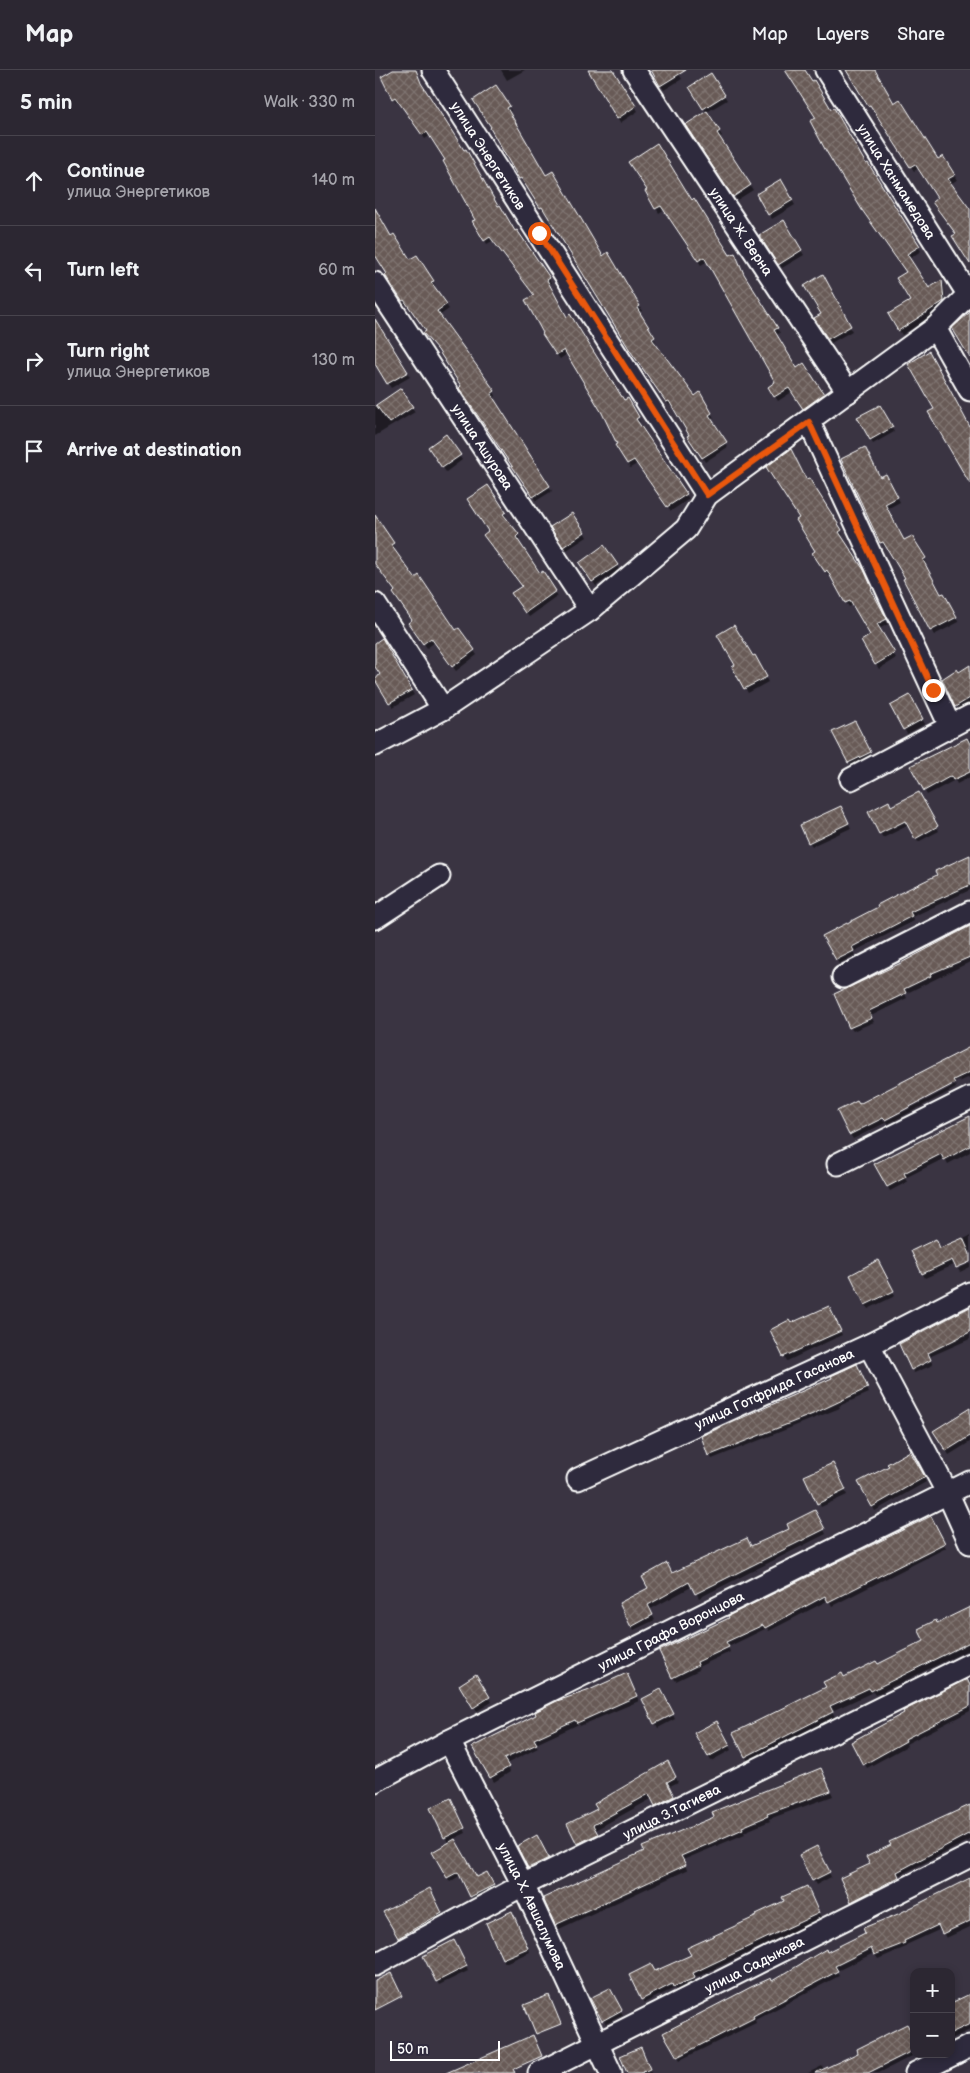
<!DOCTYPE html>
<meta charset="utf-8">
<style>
:root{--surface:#2c2732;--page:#38333e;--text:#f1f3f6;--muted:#a6a5ac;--line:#48444d}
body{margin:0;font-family:"Balsamiq Sans",sans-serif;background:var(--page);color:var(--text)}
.controls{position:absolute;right:15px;bottom:15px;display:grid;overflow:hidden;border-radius:10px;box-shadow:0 2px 8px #0003}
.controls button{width:45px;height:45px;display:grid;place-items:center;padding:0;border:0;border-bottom:1px solid var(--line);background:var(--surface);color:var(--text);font:25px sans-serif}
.scale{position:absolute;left:15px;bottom:12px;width:110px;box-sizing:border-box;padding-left:5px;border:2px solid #fff;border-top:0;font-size:14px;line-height:18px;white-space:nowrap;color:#fff;-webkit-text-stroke:4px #2f2a3d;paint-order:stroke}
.stop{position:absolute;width:15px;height:15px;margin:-11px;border:4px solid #ea580c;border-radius:50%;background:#fff}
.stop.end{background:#ea580c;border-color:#fff;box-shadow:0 1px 5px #0008}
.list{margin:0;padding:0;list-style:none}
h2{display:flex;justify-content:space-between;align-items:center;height:65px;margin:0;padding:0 20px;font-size:21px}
h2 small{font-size:16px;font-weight:400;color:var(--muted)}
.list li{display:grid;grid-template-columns:32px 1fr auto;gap:15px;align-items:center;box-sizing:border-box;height:90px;padding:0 20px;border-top:1px solid var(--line)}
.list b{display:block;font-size:19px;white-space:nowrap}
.list p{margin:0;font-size:16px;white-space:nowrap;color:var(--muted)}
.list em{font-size:16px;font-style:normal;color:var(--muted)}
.icon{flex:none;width:28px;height:28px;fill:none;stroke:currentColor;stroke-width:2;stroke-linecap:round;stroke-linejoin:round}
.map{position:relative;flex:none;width:595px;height:2003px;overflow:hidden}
header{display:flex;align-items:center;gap:30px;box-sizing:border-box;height:70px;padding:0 25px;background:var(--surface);border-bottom:1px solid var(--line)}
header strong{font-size:24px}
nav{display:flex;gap:28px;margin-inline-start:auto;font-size:18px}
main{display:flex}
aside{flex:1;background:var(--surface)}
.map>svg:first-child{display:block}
.shadow{fill:#0007}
.building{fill:url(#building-cross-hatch);stroke:#fff}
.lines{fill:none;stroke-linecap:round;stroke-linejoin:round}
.minor-casing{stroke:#fff;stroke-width:25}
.minor{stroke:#2f2a3d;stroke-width:21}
.route{stroke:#ea580c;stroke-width:6}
.labels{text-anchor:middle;stroke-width:4;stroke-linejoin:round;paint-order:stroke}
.street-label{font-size:14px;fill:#fff;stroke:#2f2a3d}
</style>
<header>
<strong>Map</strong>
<nav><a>Map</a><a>Layers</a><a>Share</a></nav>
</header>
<main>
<aside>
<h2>5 min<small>Walk · 330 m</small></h2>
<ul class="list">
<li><svg class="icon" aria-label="ahead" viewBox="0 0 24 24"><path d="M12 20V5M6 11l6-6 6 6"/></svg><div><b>Continue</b><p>улица Энергетиков</p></div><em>140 m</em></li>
<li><svg class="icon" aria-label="left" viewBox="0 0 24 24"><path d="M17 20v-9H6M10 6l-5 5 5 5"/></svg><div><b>Turn left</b></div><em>60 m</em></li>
<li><svg class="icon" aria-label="right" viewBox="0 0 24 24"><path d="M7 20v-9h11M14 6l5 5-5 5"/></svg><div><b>Turn right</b><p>улица Энергетиков</p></div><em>130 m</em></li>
<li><svg class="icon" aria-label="arrive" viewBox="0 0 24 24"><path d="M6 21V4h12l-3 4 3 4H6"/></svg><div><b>Arrive at destination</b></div></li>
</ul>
</aside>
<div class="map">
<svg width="595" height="2003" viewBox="0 0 595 2003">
<defs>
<pattern id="building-cross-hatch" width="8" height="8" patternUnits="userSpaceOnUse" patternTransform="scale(1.25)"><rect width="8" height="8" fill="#675a56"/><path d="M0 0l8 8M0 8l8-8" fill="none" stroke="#7e736f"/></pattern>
</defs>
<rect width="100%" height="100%" fill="#3a3442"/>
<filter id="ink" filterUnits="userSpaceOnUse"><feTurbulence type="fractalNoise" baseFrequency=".02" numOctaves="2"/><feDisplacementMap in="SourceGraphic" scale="10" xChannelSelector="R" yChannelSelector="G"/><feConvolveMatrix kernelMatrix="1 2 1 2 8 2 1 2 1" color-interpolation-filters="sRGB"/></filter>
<g filter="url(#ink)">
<g class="shadow">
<path d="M21,0h18l8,17 76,121 51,70 2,5 -3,2 19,33 57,84 3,-2 13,22 -2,1 51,76 -18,12 -34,-47 -7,4 -13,-22 2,-2 -15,-30 -37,-60 -7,5 -14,-20 -11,-43 -41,-56 -7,4 -43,-82 3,-1 -16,-26 -6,4 -26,-38 -3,1 -14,-24z"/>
<path d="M126,0h24l-18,10z"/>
<path d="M214,0h23l26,41 -18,12z"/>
<path d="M276,0h26l5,9 -18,11z"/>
<path d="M412,0h17l62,96 2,-1 53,86 -12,8 20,31 13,-8 2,4 2,21 -44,28 -12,-20 21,-14 -4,-28z"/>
<path d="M473,0h24l22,35 44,56 5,-4 14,23 -7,4 20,28v50l-32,-63 -19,-31 -5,3z"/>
<path d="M336,5l16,25 -20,12 15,24 -3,2 34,52 -16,10 -47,-70 17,-17 -16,-25z"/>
<path d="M120,17l16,24 -3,2 37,64 57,80 6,-3 34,57 -4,2 18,29 -2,1 40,54 6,-3 14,24 -3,1 17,28 -23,15 -33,-58 -2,2 -35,-49 -89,-146 -2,1 -19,-31 -2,1 -32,-53z"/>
<path d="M405,110l15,25 -23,14 -15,-25z"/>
<path d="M272,122l44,9 54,77 35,55 -4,2 21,34 29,30 -19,14 -15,-21 -14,9 -9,-14 7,-4 -68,-122 -7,4 -36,-56 -6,4z"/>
<path d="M0,140l16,27 19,24 23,20 2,5 -2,1 16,22 -10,7 55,76 2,4 -4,3 60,92 -16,10 -73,-108v-6l-36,-56 -20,-27 -2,1 -16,-25v-6l-14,-18z"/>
<path d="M409,152l20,33 -22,13 -19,-28z"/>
<path d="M448,206l29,55 -21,12 -13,-20 5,-8z"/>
<path d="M0,251l35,56 -19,11 -16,-24z"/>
<path d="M26,320l14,22 -40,24v-29z"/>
<path d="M504,336l15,26 -21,12 -14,-26z"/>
<path d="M71,366l16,24 -16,12 -14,-20z"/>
<path d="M511,405l14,27 -13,7 17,33 7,-5 16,26 -3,2 17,31 2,-2 16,28 -25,13 -30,-55 3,-2 -20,-33 -3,2 -2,-5 -2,-64z"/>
<path d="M431,411l18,22 19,32 -3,2 26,39 8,17 -2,1 16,30 -9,5 17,29 -17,11 -17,-27 10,-6 -18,-32 -5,3 -19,-33 -2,1 -11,-18 -1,-6 -16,-32z"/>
<path d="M113,417l19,30 -2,2 15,20 -2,3 40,54 -29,21 -13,-19 7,-11 -34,-55z"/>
<path d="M0,448l20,30 -2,2 63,82 3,-2 18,25 -21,16 -21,-29 -8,6 -14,-20v-7l-17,-29 -21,-28z"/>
<path d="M177,458l32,4 3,5 -20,13z"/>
<path d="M242,495l2,5 -23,16 -13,-18z"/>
<path d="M7,570l32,55 -21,12 -17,-29 5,-3 -6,-11v-20z"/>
<path d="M379,587l14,25 -20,11 -14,-26z"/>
<path d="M595,595v39l-11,7 -15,-32z"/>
<path d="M534,627l16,27 -18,10 -15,-28z"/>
<path d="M480,653l17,34 -20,10 -18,-34z"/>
<path d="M595,668v39l-13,7 -2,-4 -28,15 -15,-28z"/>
<path d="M543,723l21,38 -21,11 -9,-17 -26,13 -14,-26 22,-4z"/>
<path d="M468,742l8,16 -39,18 -3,-4z"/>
<path d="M595,786v34l-58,27 2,4 -61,31 2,3 -16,9 -15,-28 115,-60z"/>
<path d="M595,857v35l-65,32 2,4 -36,18 3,6 -21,9 -3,-4 50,-62z"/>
<path d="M595,978v29l-11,5 1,-3 -77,40v3l72,-37 1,3 -68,36 -1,-2 -34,17 -3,-5 8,-29z"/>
<path d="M595,1047v35l-22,12 -3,-6 -40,20 2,4 -17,9 -14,-26z"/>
<path d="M595,1166v25l-14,3 -31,14 -2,-4 17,-24z"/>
<path d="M595,1193v4l-10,5 -2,-3z"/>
<path d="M506,1196l14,30 -27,13 -17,-33z"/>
<path d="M595,1238v31l-41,18 4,8 -19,8 -2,-4z"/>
<path d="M457,1242l10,23 -55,26 -16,-31z"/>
<path d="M484,1300l10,23 -30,13 1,2 -128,51 -2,-4z"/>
<path d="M595,1341v31l-21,13 -14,-24z"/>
<path d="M534,1383l17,29 -51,29 -15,-29 30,-16z"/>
<path d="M460,1399l12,26 -26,12 -2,-4z"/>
<path d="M442,1446l9,18 -127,64 -6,-12 -44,24 6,10 -21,10 -14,-27 52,-29 79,-26z"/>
<path d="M555,1447l16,31 -114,58 -3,-6 -60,31 -2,-3 -39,19 2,5 -32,15 1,3 -23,11 -3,-4 58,-58z"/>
<path d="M595,1539v40l-95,46 -2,-3 -41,19 3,6 -87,44 -14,-28 110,-55 33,-12 49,-24 11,-18z"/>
<path d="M101,1606l16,26 -15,9 -16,-26z"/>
<path d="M254,1609l10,22 -59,25 -1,-2 -43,20 2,4 -32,16 4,8 -16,10 -20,-34z"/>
<path d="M595,1611v30l-64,33 1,2 -40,22 -14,-25 53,-29 -1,-2z"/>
<path d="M298,1645l2,4 -17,9 -2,-4z"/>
<path d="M341,1652l15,28 -20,11 -15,-28z"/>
<path d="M292,1692l11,20 -10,5 8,14 -17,8 -6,-11 -58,32 4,9 -18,9 -12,-23 29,-15z"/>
<path d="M448,1704l10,22 -64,23 1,2 -26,11 1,2 -62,26 4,10 -128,59 -2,-5z"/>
<path d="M78,1734l13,29 -13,6 23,40 11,-6 9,17 -22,11 -13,-26 -11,7 -17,-30 16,-9 -4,-6z"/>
<path d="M595,1736v34l-72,36 3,6 -46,24 -3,-5 20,-36z"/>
<path d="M161,1767l14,26 -18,9 -13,-26z"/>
<path d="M444,1782l12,25 -15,8 -16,-30z"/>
<path d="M595,1807v50l-24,11 -5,-9 -35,16v2l-28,12 -4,-6 -37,18 2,5 -84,44 1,3 -76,37 -15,-26 202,-100 32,-19 65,-33v-2z"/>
<path d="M54,1820l15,28 -42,24 -17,-29z"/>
<path d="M434,1822l12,26 -126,60 1,4 -19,9 -2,-3 -31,15 -2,-4 13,-26 38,-17z"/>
<path d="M139,1847l16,35 -25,11 -2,-4z"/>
<path d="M0,1875l4,7 -4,2z"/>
<path d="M81,1876l12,25 -29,14 -2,-4z"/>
<path d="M234,1919l14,26 -17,9 -14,-25z"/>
<path d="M595,1926v34l-19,9v-33z"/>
<path d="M539,1955v29h2l-37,19h-71l14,-7 2,4z"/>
<path d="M268,1983l8,20h-21z"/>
</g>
<g class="building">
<path d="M18,0h23l5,13 43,67 2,-1 32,57 2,-1 15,26 2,-1 33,48 -3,2 20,37 3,-3 54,86 4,-2 11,19 -3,2 51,75 -20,13 -33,-47 -7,4 -12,-19 2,-1 -15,-31 -38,-63 -8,5 -14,-21 1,-1 -18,-33 9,-5 -44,-58 -6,4 -12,-20 3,-1 -32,-59 2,-1 -18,-28 -5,3 -27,-38 -3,2 -11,-22z"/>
<path d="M213,0h25l23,36 -19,13z"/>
<path d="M276,0h35l-26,16z"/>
<path d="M410,0h20l7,11 2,-1 17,29 3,-1 32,56 2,-1 52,83 -13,8 22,34 13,-8 2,21 -46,30 -10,-17 22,-13 -14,-23 10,-6 -44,-62 -36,-59 -16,-30 6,-3z"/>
<path d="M471,0h29l19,33 6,-4 38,60 5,-3 12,19 -7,4 22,30v55l-18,-28 4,-2 -24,-32 5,-4 -22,-34 -5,3 -40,-62 -2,1z"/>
<path d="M336,3l14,22 -22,14 -14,-22z"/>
<path d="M121,15l14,21 -3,2 39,67 7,-4 50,85 5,-4 32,54 -3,2 18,29 -3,2 43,57 5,-4 12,21 -3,2 18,27 -25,16 -15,-22 2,-1 -20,-34 -3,1 -35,-50 -89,-145 -2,1 -19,-30 -2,1 -29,-51 1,-1 -18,-27z"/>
<path d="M332,41l13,20 -3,2 34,52 -18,12 -48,-72z"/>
<path d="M282,73l35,57 2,-2 36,57 5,-2 9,21 34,54 -4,2 23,38 7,-5 20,31 -21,15 -14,-21 -15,9 -6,-10 7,-5 -71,-125 -6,4 -37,-55 -6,3 -10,-18 2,-1 -19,-28z"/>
<path d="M406,109l12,21 -25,15 -12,-21z"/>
<path d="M0,138l16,28 3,-2 16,25 7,-4 17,26 -3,1 16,22 -10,7 58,80 -4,3 59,92 -17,11 -74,-109 2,-2 -23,-36 -15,-17 3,-2 -22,-31 -2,1 -17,-26 2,-1 -12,-19z"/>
<path d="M409,150l18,30 -24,15 -19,-30z"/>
<path d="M448,204l28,52 -23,13 -14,-21 7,-4 -17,-28z"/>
<path d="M595,242v46l-18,-30z"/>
<path d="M0,249l33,53 -21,12 -12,-20z"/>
<path d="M554,281l41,76v57l-42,-72 6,-3 -26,-45z"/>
<path d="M26,318l12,19 -24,16 -13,-18z"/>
<path d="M505,335l13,22 -23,13 -13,-23z"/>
<path d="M71,364l15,21 -19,13 -14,-21z"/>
<path d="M490,377l15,30 6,-3 12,23 -13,7 19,36 8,-4 14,22 -3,2 18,34 3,-1 13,24 -27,14 -27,-52 2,-1 -22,-36 -3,1 -39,-84z"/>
<path d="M416,379l15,30 3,-1 33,52 -3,2 25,38 8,18 -1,1 16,30 -10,5 18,29 -20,12 -14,-24 9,-6 -20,-34 -5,2 -18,-33 -2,2 -13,-19 3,-2 -19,-31 3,-2 -33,-51z"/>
<path d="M113,415l18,27 -3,2 16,20 -3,3 24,36 3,-2 13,20 -31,22 -14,-20 11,-7 -39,-51 5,-4 -21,-32z"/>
<path d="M197,443l13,19 -22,15 -13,-20z"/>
<path d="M0,445l19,28 -3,2 24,33 4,-3 37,55 3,-2 16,22 -23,17 -21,-29 -8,6 -15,-21 4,-3 -19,-27 2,-2 -20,-27z"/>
<path d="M229,475l14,20 -26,17 -13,-19z"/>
<path d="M359,555l19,31 2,-1 12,22 -23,12 -12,-22 3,-2 -18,-30z"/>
<path d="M7,568l30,52 -23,13 -14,-23 5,-6 -5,-7v-24z"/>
<path d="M595,595v33l-15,9 -13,-28 15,-10 2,3z"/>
<path d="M535,625l13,24 -20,11 -13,-24z"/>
<path d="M480,651l16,31 -23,11 -16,-31z"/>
<path d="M592,668l3,6v28l-17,8 -2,-4 -27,15 -14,-25z"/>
<path d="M544,722l19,34 -23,13 -10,-18 -26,13 -11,-22 21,-11 2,5z"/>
<path d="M466,736l8,17 -41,20 -8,-18z"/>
<path d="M595,785v30l-60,27 2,4 -60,31 2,4 -18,9 -14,-24 56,-29 -1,-2 23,-12 37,-18 -2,-4z"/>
<path d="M595,856v31l-40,17 1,2 -27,13 2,4 -37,18 3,7 -23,10 -15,-34 65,-30z"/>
<path d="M595,977v25l-17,8 2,3 -70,37 -2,-2 -34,17 -12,-24 20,-10 2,3z"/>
<path d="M595,1046v30l-26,14 -3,-6 -37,19 2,4 -19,10 -13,-23z"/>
<path d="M588,1168l7,16v8l-14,6 -4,-8 -30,14 -11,-23 25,-12 4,9z"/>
<path d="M503,1190l16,31 -29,14 -15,-30z"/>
<path d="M454,1236l12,25 -58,26 -13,-27 19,-10 2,3z"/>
<path d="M595,1237v25l-42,21 3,7 -20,10 -12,-26z"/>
<path d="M482,1294l11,24 -55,26 -105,42 -7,-20 131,-58 -1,-2z"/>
<path d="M595,1338v28l-24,15 -13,-20z"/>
<path d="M535,1381l15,26 -53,30 -14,-25 31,-16 -2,-2z"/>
<path d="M458,1393l13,27 -29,14 -13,-28z"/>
<path d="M440,1440l10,19 -130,65 -6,-12 -41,23 5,10 -22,12 -12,-24 29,-15 -6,-11 25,-14 5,10 75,-35 4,8 38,-17 -2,-5z"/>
<path d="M556,1446l14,27 -117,59 -3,-6 -60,32 -2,-3 -37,17 3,5 -32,15 1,3 -26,13 -13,-27 70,-33 -1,-2z"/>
<path d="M595,1537v35l-99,49 -2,-3 -39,18 3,6 -88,45 -12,-24 93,-46 -3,-5 19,-9 2,4 32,-16 2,3 46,-23 -6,-12 18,-9 1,3z"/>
<path d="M252,1603l10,23 -60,27 -2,-3 -41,19 3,5 -33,15 5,8 -19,11 -18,-31 64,-32 -1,-3 22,-11 30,-10z"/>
<path d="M101,1604l14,23 -17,11 -14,-23z"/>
<path d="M592,1609l3,6v21l-65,33 1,2 -43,24 -12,-23 53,-29 -1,-2z"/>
<path d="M286,1619l13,25 -20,10 -12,-25z"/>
<path d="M342,1651l13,24 -22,12 -14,-24z"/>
<path d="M293,1691l8,16 -9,5 7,14 -19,10 -6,-12 -56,31 5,9 -21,10 -10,-20 30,-15 -3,-5z"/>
<path d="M446,1698l10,23 -64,23 1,2 -26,11 1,2 -62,27 5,9 -131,60 -12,-27 101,-47 -2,-4 72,-30 -2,-5z"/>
<path d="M76,1728l14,30 -21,10 -14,-30z"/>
<path d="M595,1735v28l-73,39 2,5 -48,25 -11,-24 30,-14 -4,-7 25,-12 -2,-3z"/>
<path d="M162,1765l12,23 -21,10 -11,-22z"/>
<path d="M80,1769l22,38 10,-5 7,13 -24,12 -12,-25 -11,6 -15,-26z"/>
<path d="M442,1776l13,26 -18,9 -13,-26z"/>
<path d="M595,1808v43l-28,13 -4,-9 -34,16 1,2 -31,12 -3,-7 -36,18 3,5 -85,45 1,2 -77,39 -14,-24 88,-46 20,-9 1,3 54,-32 1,3 38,-19 -2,-5 35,-14z"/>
<path d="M432,1816l12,27 -126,60 2,5 -22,9 -1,-3 -31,16 -12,-25 22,-11 4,7 36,-16 -4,-7 70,-32 -1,-2 28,-13 -2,-4z"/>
<path d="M55,1818l12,25 -44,25 -15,-26z"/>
<path d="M137,1841l16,37 -26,11 -16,-36z"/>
<path d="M79,1870l13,26 -31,16 -13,-26z"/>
<path d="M16,1903l11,23 -27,14v-29z"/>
<path d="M235,1918l12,22 -20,11 -12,-23z"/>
<path d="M595,1924v30l-19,9v-30z"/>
<path d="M174,1925l12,29 -25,10 -12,-29z"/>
<path d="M532,1954l7,13v13l-46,23h-53l43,-20 -1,-4z"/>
<path d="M158,1965l9,21 -29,13 2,4h-69z"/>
<path d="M266,1977l9,22 -9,4h-14l-7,-17z"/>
</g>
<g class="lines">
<g class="minor-casing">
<g id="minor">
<path id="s1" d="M58,0l274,425"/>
<path id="s2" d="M259,0l214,322"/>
<path id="s3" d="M451,0l142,224"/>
<path id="s4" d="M0,213l215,327"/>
<path d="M560,258l35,62"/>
<path d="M434,352l141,304"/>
<path d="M0,534l68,105"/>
<path d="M0,675l68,-36 147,-99 96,-81 21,-34 228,-167 35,-35"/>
<path d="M476,709l119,-63"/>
<path d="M0,848l64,-42"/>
<path d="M468,907l127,-65"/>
<path d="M463,1094l132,-66"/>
<path d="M494,1275l79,149 22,49"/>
<path id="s5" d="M203,1409l291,-134 101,-52"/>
<path id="s6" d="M74,1671l74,144 88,188"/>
<path id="s7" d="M0,1711l74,-40 521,-259"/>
<path id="s8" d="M0,1895l148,-80 447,-221"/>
<path id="s9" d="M164,2003l431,-217"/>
<path d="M541,2003l54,-27"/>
</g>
</g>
<use href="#minor" class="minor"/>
</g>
</g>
<g class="lines" filter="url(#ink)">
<path class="route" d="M164,163l168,262 102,-73 124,268"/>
</g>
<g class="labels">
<g class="street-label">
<text dy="5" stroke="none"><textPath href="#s1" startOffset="102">улица Энергетиков</textPath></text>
<text dy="5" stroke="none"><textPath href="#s3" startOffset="132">улица Ханмамедова</textPath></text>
<text dy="5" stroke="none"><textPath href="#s2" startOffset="194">улица Ж. Верна</textPath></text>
<text dy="5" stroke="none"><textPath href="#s4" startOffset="196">улица Ашурова</textPath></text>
<text dy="5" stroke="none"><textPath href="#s5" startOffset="216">улица Готфрида Гасанова</textPath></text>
<text dy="5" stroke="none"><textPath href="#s7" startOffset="332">улица Графа Воронцова</textPath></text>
<text dy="5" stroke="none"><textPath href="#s8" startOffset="334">улица З.Тагиева</textPath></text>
<text dy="5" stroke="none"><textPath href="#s6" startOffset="185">улица Х. Авшалумова</textPath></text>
<text dy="5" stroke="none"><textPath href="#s9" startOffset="241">улица Садыкова</textPath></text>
</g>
</g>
</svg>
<div class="controls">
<button>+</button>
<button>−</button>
</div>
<div class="scale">50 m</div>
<div class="stop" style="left:164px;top:163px"></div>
<div class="stop end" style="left:558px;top:620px"></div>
</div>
</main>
